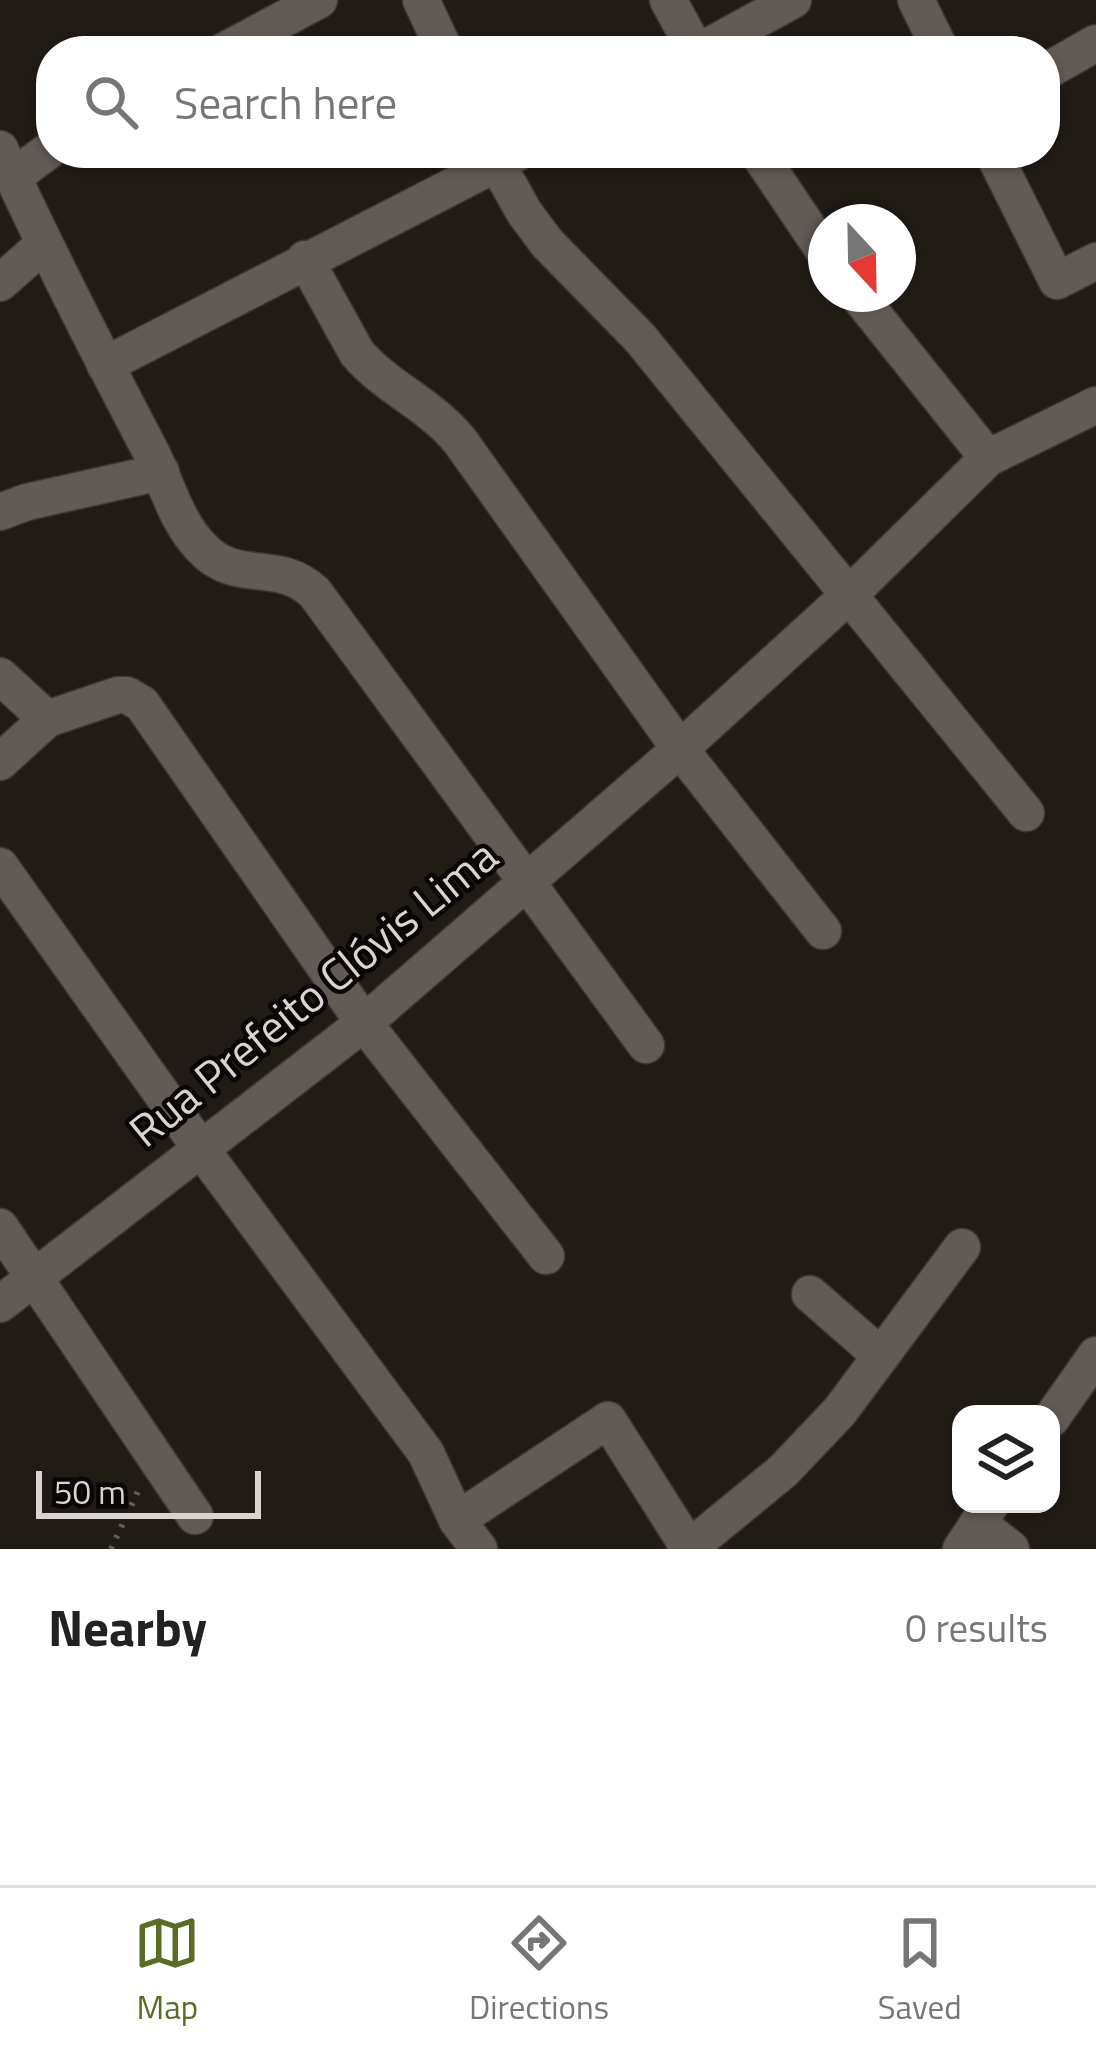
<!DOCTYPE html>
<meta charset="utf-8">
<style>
:root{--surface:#fff;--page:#f2f2f2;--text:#222;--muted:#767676;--line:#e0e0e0;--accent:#5b6d25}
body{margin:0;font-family:"Titillium Web",sans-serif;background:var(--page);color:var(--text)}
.controls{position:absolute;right:36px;bottom:36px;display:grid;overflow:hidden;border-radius:24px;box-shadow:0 3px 9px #0004}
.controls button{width:108px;height:108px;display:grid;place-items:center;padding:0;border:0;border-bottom:3px solid var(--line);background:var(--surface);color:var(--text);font:60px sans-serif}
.compass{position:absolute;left:808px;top:204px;width:108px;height:108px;border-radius:50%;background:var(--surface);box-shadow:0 3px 9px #0004;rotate:158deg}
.scale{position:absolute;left:36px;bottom:30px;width:225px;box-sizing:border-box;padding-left:12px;border:6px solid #d9d4d1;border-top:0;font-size:33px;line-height:42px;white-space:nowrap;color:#d9d4d1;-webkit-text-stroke:9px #090605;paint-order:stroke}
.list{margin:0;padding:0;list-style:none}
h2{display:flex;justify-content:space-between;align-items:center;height:156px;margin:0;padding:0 48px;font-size:51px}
h2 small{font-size:39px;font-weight:400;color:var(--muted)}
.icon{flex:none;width:66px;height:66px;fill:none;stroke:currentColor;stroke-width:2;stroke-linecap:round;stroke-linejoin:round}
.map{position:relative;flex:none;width:1096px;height:1549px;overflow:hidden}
.search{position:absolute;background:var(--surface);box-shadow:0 3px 9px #0004;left:36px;right:36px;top:36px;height:132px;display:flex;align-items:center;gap:30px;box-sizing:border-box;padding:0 42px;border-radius:48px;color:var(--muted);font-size:45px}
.sheet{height:336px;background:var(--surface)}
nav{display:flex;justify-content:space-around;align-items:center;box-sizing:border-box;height:168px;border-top:3px solid var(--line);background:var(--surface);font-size:33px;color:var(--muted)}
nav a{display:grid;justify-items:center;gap:6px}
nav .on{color:var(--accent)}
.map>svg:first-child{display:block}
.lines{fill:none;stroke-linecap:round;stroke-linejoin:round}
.minor-casing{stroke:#3c3734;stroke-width:39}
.path{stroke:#645e5a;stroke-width:6;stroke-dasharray:3 9;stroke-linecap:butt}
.minor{stroke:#625a54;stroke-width:36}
.labels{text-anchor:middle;stroke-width:9;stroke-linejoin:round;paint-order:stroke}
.street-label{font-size:45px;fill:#d9d4d1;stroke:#090605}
</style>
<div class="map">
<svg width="1096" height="1549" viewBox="0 0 1096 1549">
<rect width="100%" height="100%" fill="#211b16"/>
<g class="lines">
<g class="minor-casing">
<g id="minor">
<path d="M421,0l24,51"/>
<path d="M668,0l28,51"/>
<path d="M916,0l25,51"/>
<path d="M224,51l95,-51"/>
<path d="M700,51l93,-51"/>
<path d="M1045,72l51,-29"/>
<path d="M0,149c47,103 98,202 151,303 16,32 25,70 51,96 35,38 76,9 113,45l331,452"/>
<path d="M491,153l33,59 23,31 93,95 386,475"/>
<path d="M758,153l68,101"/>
<path d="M993,153l64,128 39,-20"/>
<path d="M13,177l38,-28"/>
<path d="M305,259l52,94c30,35 74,52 103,88l220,308 143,182"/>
<path d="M0,283l43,-38"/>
<path d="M857,294l131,164"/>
<path d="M105,365l412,-212"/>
<path d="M0,512l27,-10 134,-30"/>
<path d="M0,676l47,43 71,-24h9l15,9 222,319 182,233"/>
<path d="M0,762l47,-43"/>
<path d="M0,866l201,283 225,304 31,67 22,29"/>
<path d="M0,1227l195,289"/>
<path d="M810,1294l71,62"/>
<path d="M0,1304l364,-281 316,-274 169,-154 139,-137 108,-53"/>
<path d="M1051,1419l45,-64"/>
<path d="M457,1520l151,-100 81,128"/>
<path d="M978,1523l33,26"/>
<path d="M688,1549l95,-78 57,-60 122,-164"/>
<path d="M961,1549l30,-45"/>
</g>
</g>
<path class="path" d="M111,1549l29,-62"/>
<use href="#minor" class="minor"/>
</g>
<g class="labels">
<g class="street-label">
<text transform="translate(313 993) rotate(-39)" y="16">Rua Prefeito Clóvis Lima</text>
</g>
</g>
</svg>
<div class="controls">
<button><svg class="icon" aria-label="layers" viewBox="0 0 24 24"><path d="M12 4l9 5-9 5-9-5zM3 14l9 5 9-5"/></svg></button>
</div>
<svg class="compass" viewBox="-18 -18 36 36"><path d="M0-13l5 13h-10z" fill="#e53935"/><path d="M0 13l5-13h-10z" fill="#767676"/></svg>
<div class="scale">50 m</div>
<div class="search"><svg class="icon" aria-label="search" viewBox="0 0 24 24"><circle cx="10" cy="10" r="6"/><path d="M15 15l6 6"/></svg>Search here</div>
</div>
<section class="sheet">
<h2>Nearby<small>0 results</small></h2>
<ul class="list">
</ul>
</section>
<nav>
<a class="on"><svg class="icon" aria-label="map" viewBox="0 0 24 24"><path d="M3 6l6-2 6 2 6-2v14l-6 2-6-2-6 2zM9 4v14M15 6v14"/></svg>Map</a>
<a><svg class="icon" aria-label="directions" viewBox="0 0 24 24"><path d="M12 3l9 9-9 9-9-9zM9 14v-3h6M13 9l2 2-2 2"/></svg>Directions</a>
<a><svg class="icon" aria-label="saved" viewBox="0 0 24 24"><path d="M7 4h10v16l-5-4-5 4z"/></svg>Saved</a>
</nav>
